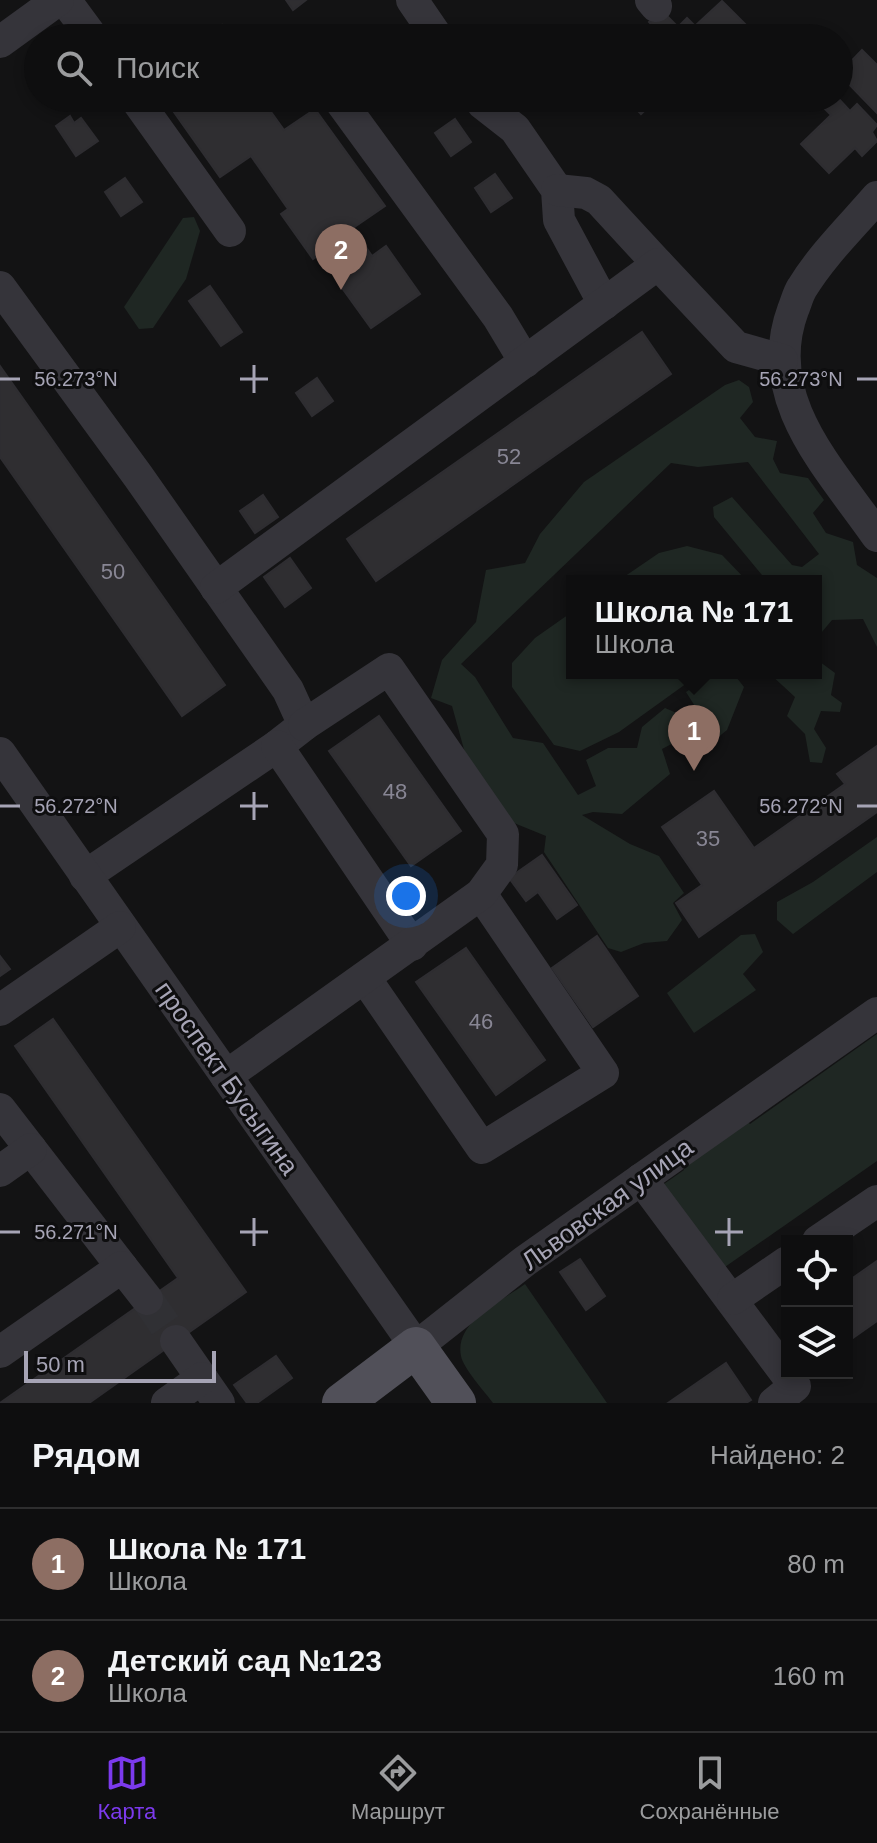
<!DOCTYPE html>
<html lang="ru">
<meta charset="utf-8">
<style>
:root{--surface:#0e0e0f;--page:#171718;--text:#f1f3f6;--muted:#9b9c9e;--line:#2e2e2f;--accent:#7c3aed}
body{margin:0;font-family:Arial,sans-serif;background:var(--page);color:var(--text)}
.controls{position:absolute;right:24px;bottom:24px;display:grid;overflow:hidden;border-radius:0px;box-shadow:0 4px 12px #0003}
.controls button{width:72px;height:72px;display:grid;place-items:center;padding:0;border:0;border-bottom:2px solid var(--line);background:var(--surface);color:var(--text);font:40px sans-serif}
.scale{position:absolute;left:24px;bottom:20px;width:192px;box-sizing:border-box;padding-left:8px;border:4px solid #a6a4b5;border-top:0;font-size:22px;line-height:28px;white-space:nowrap;color:#a6a4b5;-webkit-text-stroke:6px #0e0e0f;paint-order:stroke}
.you{position:absolute;left:406px;top:896px;width:28px;height:28px;margin:-20px;border:6px solid #fff;border-radius:50%;background:#1a73e8;box-shadow:0 0 0 12px #1a73e833}
.badge{display:grid;place-items:center;width:52px;height:52px;border-radius:50%;background:var(--accent);color:#fff;font-size:26px;font-weight:700}
.pin{position:absolute;translate:-50% -66px;filter:drop-shadow(0 2px 4px #0008)}
.pin::after{content:'';position:absolute;top:42px;width:28px;height:24px;background:inherit;clip-path:polygon(0 0,100% 0,50% 100%)}
.popup{position:absolute;left:566px;top:575px;width:256px;height:104px;box-sizing:border-box;display:grid;place-content:center;border-radius:0px;background:var(--surface);filter:drop-shadow(0 2px 6px #0005);font-size:26px;white-space:nowrap;color:var(--muted)}
.popup b{font-size:30px;color:var(--text)}
.popup::after{content:'';position:absolute;left:50%;top:100%;margin-left:-16px;border:16px solid transparent;border-top-color:var(--surface)}
.list{margin:0;padding:0;list-style:none}
h2{display:flex;justify-content:space-between;align-items:center;height:104px;margin:0;padding:0 32px;font-size:34px}
h2 small{font-size:26px;font-weight:400;color:var(--muted)}
.list li{display:grid;grid-template-columns:52px 1fr auto;gap:24px;align-items:center;box-sizing:border-box;height:112px;padding:0 32px;border-top:2px solid var(--line)}
.list b{display:block;font-size:30px;white-space:nowrap}
.list p{margin:0;font-size:26px;white-space:nowrap;color:var(--muted)}
.list em{font-size:26px;font-style:normal;color:var(--muted)}
.icon{flex:none;width:44px;height:44px;fill:none;stroke:currentColor;stroke-width:2;stroke-linecap:round;stroke-linejoin:round}
.map{position:relative;flex:none;width:877px;height:1403px;overflow:hidden}
.search{position:absolute;background:var(--surface);box-shadow:0 4px 12px #0003;left:24px;right:24px;top:24px;height:88px;display:flex;align-items:center;gap:20px;box-sizing:border-box;padding:0 28px;border-radius:44px;color:var(--muted);font-size:30px}
.sheet{height:328px;background:var(--surface)}
nav{display:flex;justify-content:space-around;align-items:center;box-sizing:border-box;height:112px;border-top:2px solid var(--line);background:var(--surface);font-size:22px;color:var(--muted)}
nav a{display:grid;justify-items:center;gap:4px}
nav .on{color:var(--accent)}
.map>svg:first-child{display:block}
.green{fill:#1f2723}
.building{fill:#2f2e31;stroke:#2e2d31;stroke-width:2}
.lines{fill:none;stroke-linecap:round;stroke-linejoin:round}
.minor-tunnel{stroke:#303034;stroke-width:32;stroke-dasharray:32 16;stroke-linecap:butt}
.minor{stroke:#35343a;stroke-width:32}
.major{stroke:#515059;stroke-width:40}
.ticks{fill:none;stroke:#a6a4b5;stroke-width:3}
.labels{text-anchor:middle;stroke-width:6;stroke-linejoin:round;paint-order:stroke}
.number-label{font-size:22px;fill:#888694}
.street-label{font-size:26px;fill:#a6a4b5;stroke:#0e0e0f}
.ticks-label{font-size:20px;text-anchor:middle;fill:#a6a4b5;stroke:#0e0e0f;stroke-width:6;stroke-linejoin:round;paint-order:stroke}
</style>
<div class="map">
<svg width="877" height="1403" viewBox="0 0 877 1403">
<rect width="100%" height="100%" fill="#131314"/>
<g class="green">
<path d="M194,217l6,14 -14,48 -33,49 -14,1 -15,-22 59,-89z"/>
<path d="M739,380l10,7 4,15 -13,16 15,19 22,4 -4,18 7,14 28,5 16,22 -11,13 13,20 27,9 4,23 20,13v69l-14,-28 -31,1 -16,19v-58h-49l-53,-64 -1,-10 19,-10 60,68 10,2 17,-13 -71,-92 -50,5 -27,-4 -210,201 14,13 38,61 30,5 35,52 18,-9 -10,-26 22,-12h29l5,-21 23,-19 21,9 12,-6 -12,-19 28,-19h19l11,14 -17,43 -21,17 -25,-8 -19,10 8,25 -48,40 -29,-2 -11,3 48,29 29,12 25,37 -11,10 9,17 -15,21 -23,2 -23,9 -13,-4 -64,-96 2,-16 -37,-15 -44,-68 -13,-47 -21,-8 11,-38 34,-38 10,-52 39,-7 15,-29 44,-52 141,-97z"/>
<path d="M687,546l35,9 25,26h-129l41,-28z"/>
<path d="M572,612v61h129l-82,59 -39,19 -26,-6 -42,-58v-24l23,-25z"/>
<path d="M816,659l19,14 -4,22 11,8 -2,9 -19,-1 -7,18 12,19 -4,15 -12,-1 -5,-28 -18,-18 8,-19 -26,-24h47z"/>
<path d="M877,837v35l-84,62 -16,-14v-18l36,-20z"/>
<path d="M755,934l8,18 -20,22 13,16 -62,43 -27,-40 74,-58z"/>
<path d="M877,1034v127l-155,108 -61,-83 23,-16 -5,-10 62,-43 9,7z"/>
<path d="M525,1284l82,119h-114c-8,-11 -30,-35 -32,-47 -7,-35 41,-55 64,-72z"/>
</g>
<g class="building">
<path d="M286,0h20l-13,10z"/>
<path d="M722,1l23,23 -15,14h-42l-5,-5 -5,5h-14l-15,-16 12,-12 17,17 9,-9 8,8z"/>
<path d="M222,25l9,13h-28z"/>
<path d="M330,29l6,9h-19z"/>
<path d="M862,50l15,15v48l-38,-39z"/>
<path d="M164,98h97l23,32 31,-21 70,97 -32,22 19,28 14,-10 34,48 -49,34 -34,-47 25,-17 -19,-27 -30,22 -32,-45 7,-5 -37,-53 -31,21z"/>
<path d="M626,98h32l-17,16z"/>
<path d="M814,98h24l12,13 7,-7 20,21 -5,7 5,9 -15,15 -7,-8 -26,25 -28,-29 30,-29z"/>
<path d="M70,116l4,7 7,-5 17,23 -22,15 -20,-30z"/>
<path d="M455,119l16,23 -20,14 -16,-23z"/>
<path d="M495,174l17,24 -21,14 -16,-24z"/>
<path d="M125,178l17,24 -21,14 -16,-24z"/>
<path d="M210,286l32,46 -21,14 -32,-45z"/>
<path d="M642,332l29,42 -295,207 -29,-42z"/>
<path d="M0,366l225,319 -43,31 -182,-259z"/>
<path d="M317,378l16,23 -21,15 -16,-23z"/>
<path d="M263,495l15,22 -23,16 -15,-22z"/>
<path d="M290,558l21,30 -26,19 -21,-30z"/>
<path d="M379,716l82,115 -50,35 -82,-115z"/>
<path d="M877,746v66l-178,125 -23,-34 26,-18 -40,-58 52,-36 40,57 91,-64 -8,-10z"/>
<path d="M542,855l35,50 -20,14 -19,-27 -12,9 -17,-23z"/>
<path d="M597,936l41,60 -45,31 -41,-59z"/>
<path d="M466,948l79,112 -49,35 -80,-113z"/>
<path d="M0,956l10,13 -10,7z"/>
<path d="M53,1019l193,273 -157,111h-89l178,-125 -163,-232z"/>
<path d="M580,1259l25,37 -19,14 -26,-38z"/>
<path d="M877,1261v60l-30,21v-60z"/>
<path d="M276,1356l16,22 -35,25h-10l-13,-18z"/>
<path d="M726,1363l25,37 -5,3h-78z"/>
</g>
<g class="lines">
<path class="minor-tunnel" d="M147,1299l29,42"/>
<g class="minor">
<path d="M65,0l28,38"/>
<path d="M412,0l26,38"/>
<path d="M651,0l5,6"/>
<path d="M0,42l58,-42"/>
<path d="M135,98l95,133"/>
<path d="M338,98l160,219 27,45"/>
<path d="M479,98l4,6 32,25 42,61 2,30 45,84"/>
<path d="M557,190l29,3 13,7 59,64"/>
<path d="M877,197c-25,29 -55,58 -75,91 -4,6 -6,15 -9,22 -33,89 37,158 84,226"/>
<path d="M0,287l138,189 150,214 16,35 -27,21 -192,130"/>
<path d="M216,588l442,-324 78,83 46,13"/>
<path d="M277,746l135,199"/>
<path d="M0,753l416,594 109,-86 352,-248"/>
<path d="M365,978l117,170 121,-75 -122,-179"/>
<path d="M0,1010l120,-83"/>
<path d="M226,1076l255,-182 21,-29 1,-31 -114,-165 -85,56"/>
<path d="M0,1109l122,158"/>
<path d="M0,1171l31,-22"/>
<path d="M641,1179l154,207 -21,17"/>
<path d="M818,1241l59,-40"/>
<path d="M733,1299l54,-37"/>
<path d="M176,1341l43,62"/>
<path d="M0,1352l122,-85 25,32"/>
<path d="M167,1403l35,-25"/>
</g>
<path class="major" d="M342,1403l74,-56 40,56"/>
</g>
<path class="ticks" d="M254,365v28M0,379h20M240,379h28M857,379h20M254,792v28M0,806h20M240,806h28M857,806h20M254,1218v28M729,1218v28M0,1232h20M240,1232h28M715,1232h28"/>
<g class="labels">
<g class="number-label">
<text x="509" y="464">52</text>
<text x="113" y="579">50</text>
<text x="395" y="799">48</text>
<text x="708" y="846">35</text>
<text x="481" y="1029">46</text>
</g>
<g class="street-label">
<text transform="translate(227 1078) rotate(55)" y="9">проспект Бусыгина</text>
<text transform="translate(607 1204) rotate(-36)" y="9">Львовская улица</text>
</g>
</g>
<g class="ticks-label">
<text x="76" y="386">56.273°N</text>
<text x="801" y="386">56.273°N</text>
<text x="76" y="813">56.272°N</text>
<text x="801" y="813">56.272°N</text>
<text x="76" y="1239">56.271°N</text>
</g>
</svg>
<div class="controls">
<button><svg class="icon" aria-label="locate" viewBox="0 0 24 24"><circle cx="12" cy="12" r="6"/><path d="M12 2v4M12 18v4M2 12h4M18 12h4"/></svg></button>
<button><svg class="icon" aria-label="layers" viewBox="0 0 24 24"><path d="M12 4l9 5-9 5-9-5zM3 14l9 5 9-5"/></svg></button>
</div>
<div class="scale">50 m</div>
<div class="you"></div>
<div class="pin badge" style="left:694px;top:771px;background:#8d6e63">1</div>
<div class="popup"><b>Школа № 171</b>Школа</div>
<div class="pin badge" style="left:341px;top:290px;background:#8d6e63">2</div>
<div class="search"><svg class="icon" aria-label="search" viewBox="0 0 24 24"><circle cx="10" cy="10" r="6"/><path d="M15 15l6 6"/></svg>Поиск</div>
</div>
<section class="sheet">
<h2>Рядом<small>Найдено: 2</small></h2>
<ul class="list">
<li><span class="badge" style="background:#8d6e63">1</span><div><b>Школа № 171</b><p>Школа</p></div><em>80 m</em></li>
<li><span class="badge" style="background:#8d6e63">2</span><div><b>Детский сад №123</b><p>Школа</p></div><em>160 m</em></li>
</ul>
</section>
<nav>
<a class="on"><svg class="icon" aria-label="map" viewBox="0 0 24 24"><path d="M3 6l6-2 6 2 6-2v14l-6 2-6-2-6 2zM9 4v14M15 6v14"/></svg>Карта</a>
<a><svg class="icon" aria-label="directions" viewBox="0 0 24 24"><path d="M12 3l9 9-9 9-9-9zM9 14v-3h6M13 9l2 2-2 2"/></svg>Маршрут</a>
<a><svg class="icon" aria-label="saved" viewBox="0 0 24 24"><path d="M7 4h10v16l-5-4-5 4z"/></svg>Сохранённые</a>
</nav>
